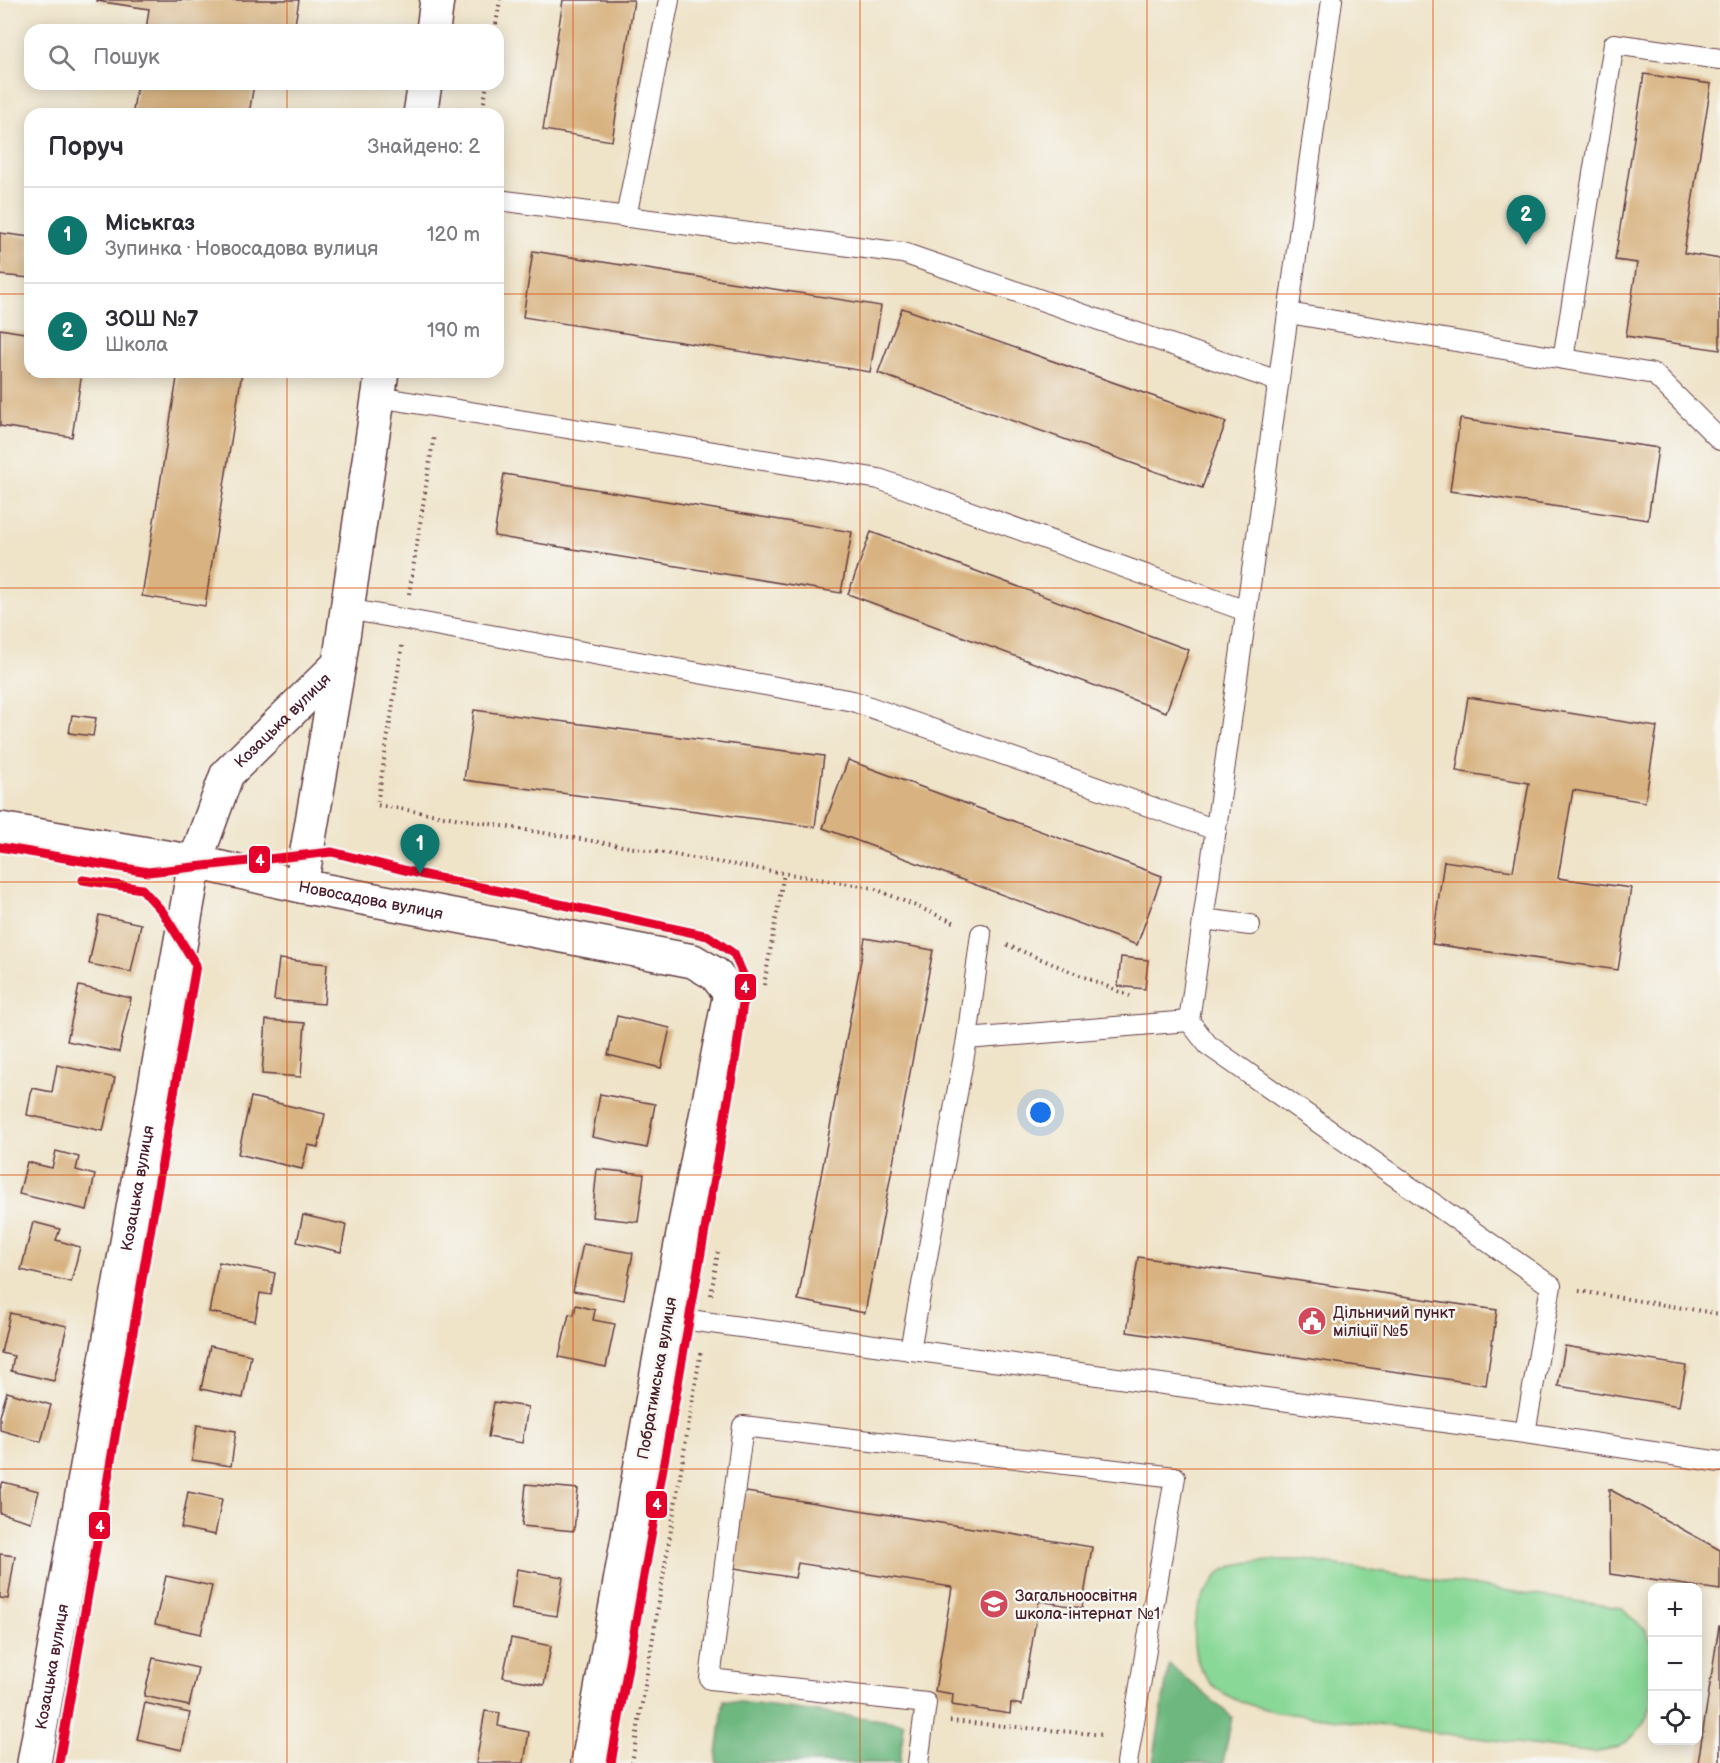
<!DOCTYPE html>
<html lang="uk">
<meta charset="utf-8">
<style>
:root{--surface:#fff;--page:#f2f2f3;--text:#2b2b33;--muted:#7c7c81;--line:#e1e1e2;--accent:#0f766e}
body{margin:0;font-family:"Balsamiq Sans",sans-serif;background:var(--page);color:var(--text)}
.controls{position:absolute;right:18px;bottom:18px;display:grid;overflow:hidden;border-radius:12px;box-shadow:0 3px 15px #0003}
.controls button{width:54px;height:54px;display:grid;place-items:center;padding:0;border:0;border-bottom:2px solid var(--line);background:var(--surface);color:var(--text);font:30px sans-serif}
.you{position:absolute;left:1041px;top:1113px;width:21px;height:21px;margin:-15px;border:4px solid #fff;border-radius:50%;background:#1a73e8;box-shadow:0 0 0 9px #1a73e833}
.badge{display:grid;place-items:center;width:39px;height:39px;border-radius:50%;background:var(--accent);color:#fff;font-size:20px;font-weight:700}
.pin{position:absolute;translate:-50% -50px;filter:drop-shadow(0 2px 3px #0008)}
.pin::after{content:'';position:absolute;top:32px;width:21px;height:18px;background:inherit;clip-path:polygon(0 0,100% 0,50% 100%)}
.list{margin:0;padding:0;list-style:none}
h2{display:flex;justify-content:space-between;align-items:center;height:78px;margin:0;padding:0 24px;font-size:26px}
h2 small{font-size:20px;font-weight:400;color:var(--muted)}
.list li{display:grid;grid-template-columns:39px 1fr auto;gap:18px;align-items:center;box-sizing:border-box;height:96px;padding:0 24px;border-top:2px solid var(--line)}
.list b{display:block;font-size:22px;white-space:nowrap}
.list p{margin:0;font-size:20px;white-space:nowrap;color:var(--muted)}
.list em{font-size:20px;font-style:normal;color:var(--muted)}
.icon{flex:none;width:33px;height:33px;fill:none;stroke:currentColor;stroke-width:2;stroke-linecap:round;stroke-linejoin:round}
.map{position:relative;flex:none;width:1720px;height:1763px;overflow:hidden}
.search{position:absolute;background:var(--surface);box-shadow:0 3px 15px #0003;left:24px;top:24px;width:480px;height:66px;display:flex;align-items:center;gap:15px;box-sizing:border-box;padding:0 21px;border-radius:18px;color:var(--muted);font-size:22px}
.panel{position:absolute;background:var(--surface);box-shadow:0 3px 15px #0003;left:24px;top:108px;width:480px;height:270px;border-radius:18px}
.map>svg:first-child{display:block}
.green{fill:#89d897;stroke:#6a7c61;stroke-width:1.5}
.forest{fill:#6eb880;stroke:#5c6c56;stroke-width:1.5}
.building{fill:#d8b381}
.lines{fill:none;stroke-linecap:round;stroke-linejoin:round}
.lane-casing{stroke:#633c43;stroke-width:22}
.street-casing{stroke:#633c43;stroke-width:36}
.secondary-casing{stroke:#633c43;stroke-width:36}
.path{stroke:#633c43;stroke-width:4;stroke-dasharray:1.5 4.5;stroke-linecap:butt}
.lane{stroke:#fff;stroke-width:20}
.street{stroke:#fff;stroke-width:33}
.secondary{stroke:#fff;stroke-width:33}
.tram-1-casing{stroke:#f6f6f2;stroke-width:14}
.tram-1{stroke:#e4002b;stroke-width:9}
.grid{fill:none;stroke:#d8530f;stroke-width:1.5;stroke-opacity:0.55}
.labels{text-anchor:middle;stroke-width:5;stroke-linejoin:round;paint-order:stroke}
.street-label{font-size:16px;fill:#4a1f2b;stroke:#f6f6f2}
.poi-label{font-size:16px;fill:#4a1f2b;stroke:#f6f6f2;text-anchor:start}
.line-badge{stroke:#f6f6f2;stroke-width:2}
.badge-label{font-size:16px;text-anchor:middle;font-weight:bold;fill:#fff}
</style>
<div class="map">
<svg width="1720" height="1763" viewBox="0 0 1720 1763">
<rect width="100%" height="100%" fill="#f6f6f2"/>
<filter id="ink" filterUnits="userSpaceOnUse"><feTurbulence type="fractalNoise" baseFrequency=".0167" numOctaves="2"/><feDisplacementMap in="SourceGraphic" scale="12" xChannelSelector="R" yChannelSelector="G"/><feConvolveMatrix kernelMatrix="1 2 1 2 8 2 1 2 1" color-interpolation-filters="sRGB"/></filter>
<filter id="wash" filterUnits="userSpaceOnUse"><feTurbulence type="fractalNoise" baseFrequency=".008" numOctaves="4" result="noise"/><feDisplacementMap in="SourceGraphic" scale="24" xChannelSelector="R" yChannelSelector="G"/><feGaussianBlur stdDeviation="1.35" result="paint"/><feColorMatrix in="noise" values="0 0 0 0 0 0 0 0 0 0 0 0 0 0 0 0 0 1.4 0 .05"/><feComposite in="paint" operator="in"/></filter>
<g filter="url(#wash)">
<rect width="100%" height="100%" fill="#efe3c8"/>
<path class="green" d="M1274,1560h30l318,48 25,24 5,12v58c-4,18 -17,37 -34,45 -7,3 -16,4 -24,6l-317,-41c-22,-6 -47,-10 -64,-27 -27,-26 -24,-73 -1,-101 2,-3 5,-8 8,-11 16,-11 36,-12 54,-13z"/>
<g class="forest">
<path d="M1169,1664l63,53 -9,46h-70z"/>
<path d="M724,1700l180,23 -4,40h-184z"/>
</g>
<g id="blocks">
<g class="building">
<path d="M97,0h202l-5,30 -31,-4 -1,4h-116l3,-21 -52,-8z"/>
<path d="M563,0h71l-22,141 -69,-11z"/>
<path d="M1644,74l67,10 -27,169 36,6v91l-94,-14 11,-73 -22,-3z"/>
<path d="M137,84h117l-5,30h-97l-19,-3z"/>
<path d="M0,233l30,4v41l-30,-3z"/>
<path d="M533,251l348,55 -11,66 -347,-55z"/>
<path d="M902,308l324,114 -24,66 -324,-115z"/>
<path d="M0,329l30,5v38h52l-10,65 -72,-11z"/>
<path d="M178,372h64l-37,234 -63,-10z"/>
<path d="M1460,419l198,29 -10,72 -198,-29z"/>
<path d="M504,474l348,58 -11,61 -347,-57z"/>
<path d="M871,532l318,118 -23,62 -318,-118z"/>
<path d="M1468,697l189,30 -12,75 -72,-12 -15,88 73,10 -13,82 -186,-26 12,-83 69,10 16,-88 -73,-12z"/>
<path d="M474,710l350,46 -9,71 -351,-47z"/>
<path d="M72,715l24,3 -3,18 -24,-3z"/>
<path d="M848,760l314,116 -25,69 -314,-117z"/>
<path d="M99,915l42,9 -10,48 -42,-8z"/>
<path d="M865,938l68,12 -68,363 -67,-13z"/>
<path d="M1121,957l27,3 -3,29 -27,-3z"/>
<path d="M279,959l48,5 -3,40 -50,-4z"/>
<path d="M79,986l52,12 -12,54 -52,-11z"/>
<path d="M617,1016l53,12 -9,40 -53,-13z"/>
<path d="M266,1020l39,3 -4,54 -39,-3z"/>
<path d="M57,1065l58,13 -12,53 -76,-16 5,-27 20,4z"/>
<path d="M600,1094l55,10 -8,44 -55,-11z"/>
<path d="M251,1097l74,17 -7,33 -10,-2 -6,24 -64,-15z"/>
<path d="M56,1151l23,6 -3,13 19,5 -8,35 -68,-16 8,-32 25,6z"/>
<path d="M597,1169l47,5 -6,48 -46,-5z"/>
<path d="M303,1215l43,10 -5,27 -44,-10z"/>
<path d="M33,1222l27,7 -4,11 24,7 -9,35 -50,-12z"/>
<path d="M583,1244l50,9 -9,47 -51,-9z"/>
<path d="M1138,1257l359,53 -11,75 -359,-53z"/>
<path d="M219,1262l56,11 -4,22 -11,-2 -5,28 -46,-9z"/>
<path d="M576,1305l19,5 -2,10 22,4 -9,43 -47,-10 10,-43 5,1z"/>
<path d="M10,1313l57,13 -13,55 -43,-10 3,-15 -13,-3z"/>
<path d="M210,1346l41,9 -8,43 -42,-9z"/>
<path d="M1565,1346l121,20 -7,40 -121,-20z"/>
<path d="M7,1392l44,13 -10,37 -41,-12v-14z"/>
<path d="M494,1402l34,5 -6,36 -34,-6z"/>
<path d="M197,1425l39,6 -5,35 -39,-6z"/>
<path d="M3,1482l36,9 -8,31 -31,-9v-24z"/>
<path d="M526,1484l52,5 -4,42 -52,-5z"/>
<path d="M1609,1489l111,61v40l-110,-16z"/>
<path d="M740,1491l352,56 -10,61 -43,-7 -17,104 -11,-2 -1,11 -58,-9 1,-11 -18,-3 17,-104 -154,-24 -3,15 -67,-11z"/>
<path d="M188,1492l34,7 -7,36 -34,-7z"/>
<path d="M0,1554l15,2 -7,43 -8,-1z"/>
<path d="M517,1569l46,8 -6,39 -46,-7z"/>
<path d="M166,1576l46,10 -11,48 -46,-10z"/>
<path d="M1719,1626h1v137h-22z"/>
<path d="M511,1638l40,8 -7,39 -41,-8z"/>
<path d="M153,1658l45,10 -9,38 -45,-10z"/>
<path d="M145,1703l45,10 -8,37 -45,-10z"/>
<path d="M485,1711l15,2 -2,13 31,6 -5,31h-48z"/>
</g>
</g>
</g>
<g filter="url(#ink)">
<use href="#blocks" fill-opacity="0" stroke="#633c43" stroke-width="1.5"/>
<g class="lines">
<g class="lane-casing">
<g id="lane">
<path d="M1332,0l-143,1021 19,24 343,241 -26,147 195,29"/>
<path d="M498,200l405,53 375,128"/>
<path d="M626,217l43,-217"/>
<path d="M1288,313l366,61 66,66"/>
<path d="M1563,359l51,-315 106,15"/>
<path d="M378,397l501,82 367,132"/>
<path d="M347,609l506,92 363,129"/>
<path d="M1203,919l47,6"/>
<path d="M967,1039l222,-18"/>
<path d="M667,1317l858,116"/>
<path d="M910,1350l57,-311 14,-105"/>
<path d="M918,1763l8,-60 -216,-24 33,-253 432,51 -48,286"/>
</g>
</g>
<g class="street-casing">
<path id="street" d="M0,829l195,33"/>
</g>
<g class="secondary-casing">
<g id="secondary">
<path d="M433,30l4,-30"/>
<path d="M420,114l5,-30"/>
<path id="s1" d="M195,862l106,24 392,75 22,13 15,19 -63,324 -79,446"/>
<path d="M301,886l38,-222 43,-292"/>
<path id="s2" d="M34,1763l161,-901 32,-88 112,-110"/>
</g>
</g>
<g class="path">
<path d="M495,30l5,-30"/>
<path d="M482,114l5,-30"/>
<path d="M409,594l25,-159"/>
<path d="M402,646l-25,159 496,83 83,35"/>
<path d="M1007,945l123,51"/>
<path d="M764,985l20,-112"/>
<path d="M1579,1291l141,23"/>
<path d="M711,1295l7,-43"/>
<path d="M950,1721l154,14"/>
<path d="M632,1763l69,-413"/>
</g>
<use href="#lane" class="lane"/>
<use href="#street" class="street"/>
<use href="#secondary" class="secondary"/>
<g class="tram-1-casing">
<g id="tram-1">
<path d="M0,847l148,25 184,-20 88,22 288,62 26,18 12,27 -10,73 -125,709"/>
<path d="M59,1763l137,-798 -34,-54 -20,-22 -59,-9"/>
</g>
</g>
<use href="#tram-1" class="tram-1"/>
</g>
</g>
<path class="grid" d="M287,0v30M573,0v1763M860,0v1763M1147,0v1763M1433,0v1763M287,84v30M0,294h30M498,294h1222M287,372v1391M0,588h1720M0,882h1720M0,1175h1720M0,1469h1720"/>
<defs>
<g id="civic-disc" transform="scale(1.5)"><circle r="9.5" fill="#d1495b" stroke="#f6f6f2"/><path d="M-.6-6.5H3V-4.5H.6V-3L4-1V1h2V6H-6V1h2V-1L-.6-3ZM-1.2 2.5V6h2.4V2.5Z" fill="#fff"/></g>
<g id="school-disc" transform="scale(1.5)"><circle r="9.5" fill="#d1495b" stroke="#f6f6f2"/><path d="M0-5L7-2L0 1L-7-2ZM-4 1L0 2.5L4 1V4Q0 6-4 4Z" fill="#fff"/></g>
</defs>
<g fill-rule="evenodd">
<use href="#civic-disc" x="1312" y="1321"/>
<use href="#school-disc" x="994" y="1604"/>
</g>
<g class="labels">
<g class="street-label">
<text dy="6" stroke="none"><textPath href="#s2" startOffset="1086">Козацька вулиця</textPath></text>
<text dy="6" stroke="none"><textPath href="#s1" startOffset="180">Новосадова вулиця</textPath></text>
<text dy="6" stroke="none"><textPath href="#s2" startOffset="584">Козацька вулиця</textPath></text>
<text transform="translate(656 1378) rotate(-80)" y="6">Побратимська вулиця</text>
<text dy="6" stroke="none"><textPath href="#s2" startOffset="98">Козацька вулиця</textPath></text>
</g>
<g class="poi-label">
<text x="1333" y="1318">Дільничий пункт<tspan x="1333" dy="18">міліції №5</tspan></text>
<text x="1015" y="1601">Загальноосвітня<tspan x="1015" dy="18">школа-інтернат №1</tspan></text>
</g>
</g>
<g class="line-badge">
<rect x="248" y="845" width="23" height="29" rx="6" fill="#e4002b"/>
<rect x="734" y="973" width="23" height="28" rx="6" fill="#e4002b"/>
<rect x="645" y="1490" width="23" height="29" rx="6" fill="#e4002b"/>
<rect x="88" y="1511" width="23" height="29" rx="6" fill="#e4002b"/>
</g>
<g class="badge-label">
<text x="260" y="866">4</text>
<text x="745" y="993">4</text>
<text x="657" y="1510">4</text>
<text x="100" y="1532">4</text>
</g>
</svg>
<div class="controls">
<button>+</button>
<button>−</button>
<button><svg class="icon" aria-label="locate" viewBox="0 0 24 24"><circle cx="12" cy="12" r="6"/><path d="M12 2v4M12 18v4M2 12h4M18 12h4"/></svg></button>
</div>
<div class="you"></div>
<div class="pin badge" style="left:420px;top:874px">1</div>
<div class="pin badge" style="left:1526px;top:245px">2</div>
<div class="search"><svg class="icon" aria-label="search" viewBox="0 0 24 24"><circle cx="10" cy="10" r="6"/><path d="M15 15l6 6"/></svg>Пошук</div>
<section class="panel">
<h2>Поруч<small>Знайдено: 2</small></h2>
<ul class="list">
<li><span class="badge">1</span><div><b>Міськгаз</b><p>Зупинка · Новосадова вулиця</p></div><em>120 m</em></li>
<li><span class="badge">2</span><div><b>ЗОШ №7</b><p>Школа</p></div><em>190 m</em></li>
</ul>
</section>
</div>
